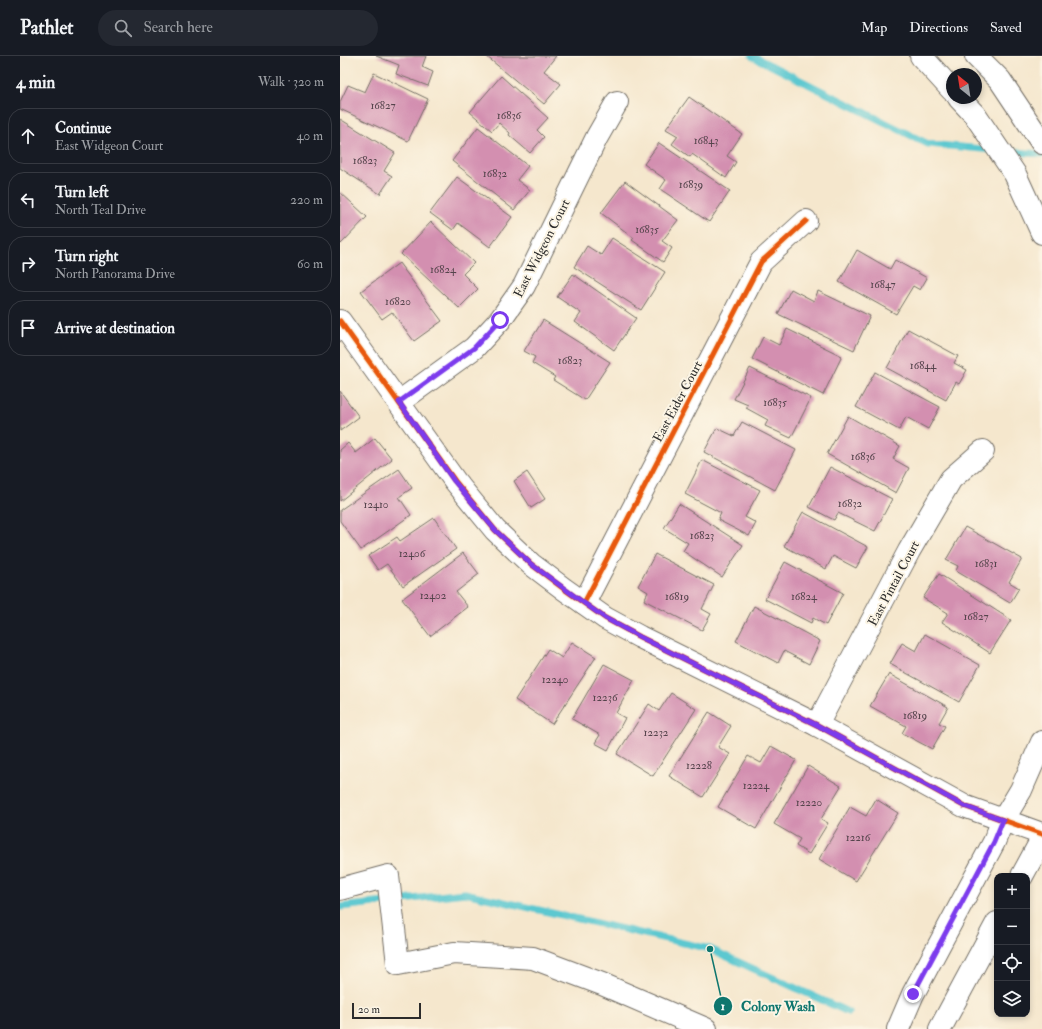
<!DOCTYPE html>
<meta charset="utf-8">
<style>
:root{--surface:#171b24;--page:#242831;--text:#f1f3f6;--muted:#9ea1a6;--line:#363941}
body{margin:0;font-family:"IM FELL Double Pica",serif;background:var(--page);color:var(--text)}
.controls{position:absolute;right:12px;bottom:12px;display:grid;overflow:hidden;border-radius:8px;box-shadow:0 2px 6px #0003}
.controls button{width:36px;height:36px;display:grid;place-items:center;padding:0;border:0;border-bottom:1px solid var(--line);background:var(--surface);color:var(--text);font:20px sans-serif}
.compass{position:absolute;left:606px;top:12px;width:36px;height:36px;border-radius:50%;background:var(--surface);box-shadow:0 2px 6px #0003;rotate:330deg}
.scale{position:absolute;left:12px;bottom:10px;width:69px;box-sizing:border-box;padding-left:4px;border:2px solid #2b2b2b;border-top:0;font-size:11px;line-height:14px;white-space:nowrap;color:#2b2b2b;-webkit-text-stroke:3px #fcf5e5;paint-order:stroke}
.stop{position:absolute;width:12px;height:12px;margin:-9px;border:3px solid #7c3aed;border-radius:50%;background:#fff}
.stop.end{background:#7c3aed;border-color:#fff;box-shadow:0 1px 4px #0008}
.list{margin:0;padding:0;list-style:none}
h2{display:flex;justify-content:space-between;align-items:center;height:52px;margin:0;padding:0 16px;font-size:17px}
h2 small{font-size:13px;font-weight:400;color:var(--muted)}
.list li{display:grid;grid-template-columns:26px 1fr auto;gap:12px;align-items:center;box-sizing:border-box;height:56px;margin:0 8px 8px;padding:0 8px;border:1px solid var(--line);border-radius:16px}
.list b{display:block;font-size:15px;white-space:nowrap}
.list p{margin:0;font-size:13px;white-space:nowrap;color:var(--muted)}
.list em{font-size:13px;font-style:normal;color:var(--muted)}
.icon{flex:none;width:22px;height:22px;fill:none;stroke:currentColor;stroke-width:2;stroke-linecap:round;stroke-linejoin:round}
.map{position:relative;flex:none;width:702px;height:973px;overflow:hidden}
header{display:flex;align-items:center;gap:24px;box-sizing:border-box;height:56px;padding:0 20px;background:var(--surface);border-bottom:1px solid var(--line)}
header strong{font-size:19px}
nav{display:flex;gap:22px;margin-inline-start:auto;font-size:14px}
.search{width:280px;height:36px;background:var(--page);display:flex;align-items:center;gap:10px;box-sizing:border-box;padding:0 14px;border-radius:22px;color:var(--muted);font-size:15px}
main{display:flex}
aside{flex:1;background:var(--surface)}
.map>svg:first-child{display:block}
.lines{fill:none;stroke-linecap:round;stroke-linejoin:round}
.stream{stroke:#5bc8d0;stroke-width:7}
.building{fill:#d38fb0}
.minor-casing{stroke:#726d64;stroke-width:24}
.minor{stroke:#fff;stroke-width:22}
.cycleway-casing{stroke:#fcf5e5;stroke-width:8}
.cycleway{stroke:#e8590c;stroke-width:5}
.route{stroke:#7c3aed;stroke-width:5}
.labels{text-anchor:middle;stroke-width:4;stroke-linejoin:round;paint-order:stroke}
.number-label{font-size:11px;fill:#55444c}
.street-label{font-size:13px;fill:#2b2b2b;stroke:#fcf5e5}
.leader{fill:none;stroke:#0f766e;stroke-width:1.5}
.callout-dot{fill:#0f766e;stroke:#fcf5e5;stroke-width:1.5}
.mark-label{font-size:12px;text-anchor:middle;font-weight:bold;fill:#fff}
.callout-label{font-size:14px;text-anchor:middle;font-weight:bold;fill:#0f766e;stroke:#fcf5e5;stroke-width:4;stroke-linejoin:round;paint-order:stroke}
</style>
<header>
<strong>Pathlet</strong>
<div class="search"><svg class="icon" aria-label="search" viewBox="0 0 24 24"><circle cx="10" cy="10" r="6"/><path d="M15 15l6 6"/></svg>Search here</div>
<nav><a>Map</a><a>Directions</a><a>Saved</a></nav>
</header>
<main>
<aside>
<h2>4 min<small>Walk · 320 m</small></h2>
<ul class="list">
<li><svg class="icon" aria-label="ahead" viewBox="0 0 24 24"><path d="M12 20V5M6 11l6-6 6 6"/></svg><div><b>Continue</b><p>East Widgeon Court</p></div><em>40 m</em></li>
<li><svg class="icon" aria-label="left" viewBox="0 0 24 24"><path d="M17 20v-9H6M10 6l-5 5 5 5"/></svg><div><b>Turn left</b><p>North Teal Drive</p></div><em>220 m</em></li>
<li><svg class="icon" aria-label="right" viewBox="0 0 24 24"><path d="M7 20v-9h11M14 6l5 5-5 5"/></svg><div><b>Turn right</b><p>North Panorama Drive</p></div><em>60 m</em></li>
<li><svg class="icon" aria-label="arrive" viewBox="0 0 24 24"><path d="M6 21V4h12l-3 4 3 4H6"/></svg><div><b>Arrive at destination</b></div></li>
</ul>
</aside>
<div class="map">
<svg width="702" height="973" viewBox="0 0 702 973">
<rect width="100%" height="100%" fill="#fcf5e5"/>
<filter id="ink" filterUnits="userSpaceOnUse"><feTurbulence type="fractalNoise" baseFrequency=".025" numOctaves="2"/><feDisplacementMap in="SourceGraphic" scale="8" xChannelSelector="R" yChannelSelector="G"/><feConvolveMatrix kernelMatrix="1 2 1 2 8 2 1 2 1" color-interpolation-filters="sRGB"/></filter>
<filter id="wash" filterUnits="userSpaceOnUse"><feTurbulence type="fractalNoise" baseFrequency=".012" numOctaves="4" result="noise"/><feDisplacementMap in="SourceGraphic" scale="16" xChannelSelector="R" yChannelSelector="G"/><feGaussianBlur stdDeviation="0.9" result="paint"/><feColorMatrix in="noise" values="0 0 0 0 0 0 0 0 0 0 0 0 0 0 0 0 0 1.4 0 .05"/><feComposite in="paint" operator="in"/></filter>
<g filter="url(#wash)">
<rect width="100%" height="100%" fill="#f5e7cd"/>
<g class="lines">
<g class="stream">
<path d="M412,0l176,88 65,6"/>
<path d="M663,95l39,3"/>
<path d="M0,851l125,-14 245,56 138,63"/>
</g>
</g>
<g id="blocks">
<g class="building">
<path d="M36,0h50l-4,11 11,5 -5,14 -32,-12 3,-9z"/>
<path d="M146,0h70l-12,15 17,13 -17,20z"/>
<path d="M34,17l54,26 -20,42 -68,-32v-7l8,-17 17,7z"/>
<path d="M161,20l47,42 -11,12 7,7 -14,16 -21,-18 1,-2 -11,-10 -7,8 -22,-19z"/>
<path d="M349,41l53,37 -15,22 9,6 -10,16 -34,-24 -2,3 -18,-13 6,-8 -12,-7z"/>
<path d="M0,63l55,34 -11,18 8,5 -12,18 -40,-26z"/>
<path d="M138,71l50,39 -11,14 13,10 -16,20 -62,-49z"/>
<path d="M319,87l71,48 -21,31 -49,-33 6,-9 -22,-16z"/>
<path d="M117,121l55,40 -22,30 -32,-24 -5,7 -23,-17z"/>
<path d="M285,125l53,39 -16,21 10,7 -9,14 -31,-22 2,-2 -33,-25z"/>
<path d="M0,136l27,25 -26,27 -1,-1z"/>
<path d="M91,166l43,41 -11,11 15,15 -19,19 -58,-54z"/>
<path d="M272,182l53,34 -24,38 -67,-43 13,-21 14,9z"/>
<path d="M517,194l33,19 5,-9 32,18 -7,12 -7,-4 -17,28 -57,-32z"/>
<path d="M59,207l43,58 -28,20 -22,-29 -10,7 -21,-28z"/>
<path d="M233,218l63,44 -22,32 -39,-28 6,-9 -24,-16z"/>
<path d="M451,233l23,12 4,-10 52,25 -16,34 -76,-36z"/>
<path d="M203,264l67,42 -25,38 -32,-20 2,-3 -23,-14 3,-6 -11,-6z"/>
<path d="M447,273l55,27 -19,39 -71,-36 11,-22 16,8z"/>
<path d="M568,273l50,27 -4,7 13,7 -8,14 -3,-2 -10,18 -59,-32z"/>
<path d="M410,312l61,30 -20,40 -26,-12 3,-6 -22,-12 2,-3 -14,-6z"/>
<path d="M535,316l65,35 -12,22 -22,-12 -7,13 -43,-23z"/>
<path d="M0,335l19,26 -19,14z"/>
<path d="M508,360l52,30 -7,13 16,9 -13,25 -69,-39z"/>
<path d="M402,366l54,28 -21,40 -71,-38 13,-24 17,8z"/>
<path d="M35,382l17,21 -52,42v-51l8,-7 8,10z"/>
<path d="M362,404l58,30 -15,27 11,6 -7,13 -31,-16 3,-7 -36,-19z"/>
<path d="M490,411l62,32 -17,32 -37,-18 -4,7 -25,-13z"/>
<path d="M59,413l13,19 -13,9 12,18 -50,35 -21,-29v-11z"/>
<path d="M187,416l18,27 -14,9 -17,-27z"/>
<path d="M339,448l64,41 -21,32 -39,-26 5,-8 -24,-15z"/>
<path d="M463,456l65,35 -12,21 -23,-12 -7,13 -42,-23z"/>
<path d="M94,462l22,31 -53,37 -16,-22 -9,6 -10,-14 29,-19 3,4z"/>
<path d="M625,471l57,32 -13,23 10,6 -9,15 -54,-32 2,-5 -12,-6z"/>
<path d="M123,497l16,21 -23,18 12,15 -38,29 -28,-37z"/>
<path d="M315,498l59,31 -12,24 9,5 -9,16 -58,-30 4,-8 -10,-6z"/>
<path d="M445,506l58,31 -17,32 -13,-7 -2,5 -46,-24z"/>
<path d="M599,518l72,46 -21,33 -48,-31 6,-9 -25,-15z"/>
<path d="M414,550l66,35 -11,23 -25,-13 -6,12 -42,-22z"/>
<path d="M585,578l55,31 -21,37 -69,-38 12,-21 14,8z"/>
<path d="M232,586l24,15 -44,67 -37,-24 33,-51 14,9z"/>
<path d="M264,608l30,16 -18,33 9,5 -17,32 -13,-7 5,-8 -28,-16z"/>
<path d="M549,618l59,33 -9,16 6,3 -13,23 -30,-16 4,-7 -36,-20z"/>
<path d="M331,637l25,16 -43,67 -36,-22 32,-50 10,7z"/>
<path d="M369,656l22,14 -13,21 12,7 -27,43 -34,-21z"/>
<path d="M431,690l25,14 -40,69 -38,-22 30,-51 13,7z"/>
<path d="M468,710l33,20 -20,33 7,4 -19,31 -13,-8 4,-7 -26,-15z"/>
<path d="M536,743l22,14 -42,68 -37,-22 31,-52 16,9z"/>
</g>
</g>
</g>
<g filter="url(#ink)">
<use href="#blocks" fill-opacity="0" stroke="#726d64" stroke-width="1"/>
<g class="lines">
<g class="minor-casing">
<g id="minor">
<path d="M581,0l31,34"/>
<path d="M636,0l24,24 42,63"/>
<path d="M619,42l16,17 40,59 27,59"/>
<path d="M0,265l115,160 40,49 36,34 33,25 41,29 35,19 177,88 147,81 78,28"/>
<path d="M59,346l75,-54 26,-28 24,-34 73,-149 20,-35"/>
<path d="M244,547l177,-341 45,-41"/>
<path d="M477,669l92,-174 42,-72 32,-28"/>
<path d="M682,820l20,-37"/>
<path d="M0,833l48,-13 10,88 56,-11 79,5 69,26 104,45"/>
<path d="M558,973l15,-35 81,-152 9,-22 18,-30 21,-48"/>
<path d="M600,973l57,-106"/>
</g>
</g>
<use href="#minor" class="minor"/>
<g class="cycleway-casing">
<g id="cycleway">
<path d="M0,265l115,160 40,49 36,34 33,25 41,29 35,19 177,88 147,81 78,28"/>
<path d="M244,547l177,-341 45,-41"/>
</g>
</g>
<use href="#cycleway" class="cycleway"/>
</g>
</g>
<g class="lines" filter="url(#ink)">
<path class="route" d="M160,264l-26,28 -75,54 55,79 41,49 36,34 53,39 21,15 35,19 177,88 147,81 39,14 -9,22 -81,152"/>
</g>
<g class="labels">
<g class="number-label">
<text x="43" y="53">16827</text>
<text x="169" y="63">16836</text>
<text x="366" y="88">16843</text>
<text x="25" y="108">16823</text>
<text x="155" y="121">16832</text>
<text x="351" y="132">16839</text>
<text x="307" y="177">16835</text>
<text x="103" y="217">16824</text>
<text x="543" y="232">16847</text>
<text x="58" y="249">16820</text>
<text x="230" y="308">16823</text>
<text x="583" y="313">16844</text>
<text x="435" y="350">16835</text>
<text x="523" y="404">16836</text>
<text x="510" y="451">16832</text>
<text x="36" y="452">12410</text>
<text x="362" y="483">16823</text>
<text x="72" y="501">12406</text>
<text x="646" y="511">16831</text>
<text x="93" y="543">12402</text>
<text x="337" y="544">16819</text>
<text x="464" y="544">16824</text>
<text x="636" y="564">16827</text>
<text x="215" y="627">12240</text>
<text x="265" y="645">12236</text>
<text x="575" y="663">16819</text>
<text x="316" y="680">12232</text>
<text x="359" y="713">12228</text>
<text x="416" y="733">12224</text>
<text x="469" y="750">12220</text>
<text x="518" y="785">12216</text>
</g>
<g class="street-label">
<text transform="translate(201 192) rotate(-63)" y="5">East Widgeon Court</text>
<text transform="translate(337 345) rotate(-62)" y="5">East Eider Court</text>
<text transform="translate(553 527) rotate(-62)" y="5">East Pintail Court</text>
</g>
</g>
<path class="leader" d="M370 893L383 950"/>
<g class="callout-dot">
<circle cx="370" cy="893" r="4"/>
<circle cx="383" cy="950" r="10"/>
</g>
<g class="mark-label">
<text x="383" y="954">1</text>
</g>
<g class="callout-label">
<text x="438" y="955">Colony Wash</text>
</g>
</svg>
<div class="controls">
<button>+</button>
<button>−</button>
<button><svg class="icon" aria-label="locate" viewBox="0 0 24 24"><circle cx="12" cy="12" r="6"/><path d="M12 2v4M12 18v4M2 12h4M18 12h4"/></svg></button>
<button><svg class="icon" aria-label="layers" viewBox="0 0 24 24"><path d="M12 4l9 5-9 5-9-5zM3 14l9 5 9-5"/></svg></button>
</div>
<svg class="compass" viewBox="-18 -18 36 36"><path d="M0-13l5 13h-10z" fill="#e53935"/><path d="M0 13l5-13h-10z" fill="#9ea1a6"/></svg>
<div class="scale">20 m</div>
<div class="stop" style="left:160px;top:264px"></div>
<div class="stop end" style="left:573px;top:938px"></div>
</div>
</main>
